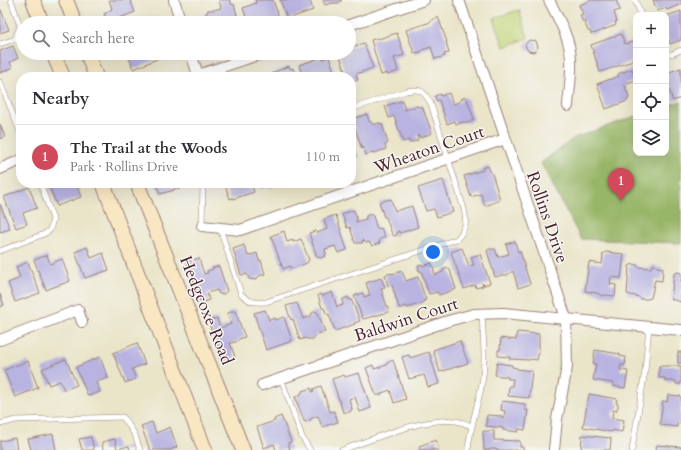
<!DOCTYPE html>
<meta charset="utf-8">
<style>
:root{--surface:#fff;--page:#f2f2f3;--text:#2b2b33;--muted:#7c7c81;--line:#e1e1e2;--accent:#d1495b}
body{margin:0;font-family:Cardo,serif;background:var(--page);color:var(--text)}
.controls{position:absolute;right:12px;top:12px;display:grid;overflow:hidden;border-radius:8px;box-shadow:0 4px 16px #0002}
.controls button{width:36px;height:36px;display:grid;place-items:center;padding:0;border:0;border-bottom:1px solid var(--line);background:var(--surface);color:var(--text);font:20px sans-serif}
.you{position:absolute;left:433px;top:252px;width:14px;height:14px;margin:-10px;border:3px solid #fff;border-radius:50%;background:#1a73e8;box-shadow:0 0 0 6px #1a73e833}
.badge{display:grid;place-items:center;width:26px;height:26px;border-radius:50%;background:var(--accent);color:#fff;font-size:13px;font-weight:700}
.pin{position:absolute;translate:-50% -33px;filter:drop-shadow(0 1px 2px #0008)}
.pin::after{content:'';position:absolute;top:21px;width:14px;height:12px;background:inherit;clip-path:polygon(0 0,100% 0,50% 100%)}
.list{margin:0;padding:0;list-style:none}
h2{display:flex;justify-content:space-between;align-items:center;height:52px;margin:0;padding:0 16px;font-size:17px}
h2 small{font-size:13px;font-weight:400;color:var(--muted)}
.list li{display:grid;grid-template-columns:26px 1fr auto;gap:12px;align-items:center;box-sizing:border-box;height:64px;padding:0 16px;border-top:1px solid var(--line)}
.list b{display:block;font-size:15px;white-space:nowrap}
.list p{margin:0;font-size:13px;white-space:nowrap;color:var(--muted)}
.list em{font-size:13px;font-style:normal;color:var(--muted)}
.icon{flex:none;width:22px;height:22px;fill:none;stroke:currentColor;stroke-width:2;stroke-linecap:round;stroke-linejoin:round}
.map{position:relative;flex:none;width:681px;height:450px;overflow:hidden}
.search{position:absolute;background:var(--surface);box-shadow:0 4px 16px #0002;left:16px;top:16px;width:340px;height:44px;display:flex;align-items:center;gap:10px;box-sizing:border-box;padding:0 14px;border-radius:22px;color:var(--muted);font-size:15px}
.panel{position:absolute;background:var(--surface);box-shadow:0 4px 16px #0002;left:16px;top:72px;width:340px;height:116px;border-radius:16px}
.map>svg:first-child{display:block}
.green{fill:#c1d578;stroke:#867a52}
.forest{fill:#98b668;stroke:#716a4a}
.building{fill:#b8b3e0}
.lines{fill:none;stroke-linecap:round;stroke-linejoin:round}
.service-casing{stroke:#9a827a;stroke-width:6}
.minor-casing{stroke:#9a827a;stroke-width:12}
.secondary-casing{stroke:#9a827a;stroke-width:16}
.service{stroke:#fff;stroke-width:5}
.minor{stroke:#fff;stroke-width:10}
.secondary{stroke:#f9e7c3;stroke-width:14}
.labels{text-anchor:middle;stroke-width:3;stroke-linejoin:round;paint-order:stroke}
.street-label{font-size:17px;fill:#4a1f2b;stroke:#f6f6f2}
</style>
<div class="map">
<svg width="681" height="450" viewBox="0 0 681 450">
<rect width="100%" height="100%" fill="#f6f6f2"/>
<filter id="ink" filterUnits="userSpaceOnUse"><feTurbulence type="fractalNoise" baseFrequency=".025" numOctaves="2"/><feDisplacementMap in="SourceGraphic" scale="8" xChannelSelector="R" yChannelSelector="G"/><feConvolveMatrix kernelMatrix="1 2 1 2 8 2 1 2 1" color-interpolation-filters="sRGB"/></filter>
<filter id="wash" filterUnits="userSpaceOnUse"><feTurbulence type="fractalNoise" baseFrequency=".012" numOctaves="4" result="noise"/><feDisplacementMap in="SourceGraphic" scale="16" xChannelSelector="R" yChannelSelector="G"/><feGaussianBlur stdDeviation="0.9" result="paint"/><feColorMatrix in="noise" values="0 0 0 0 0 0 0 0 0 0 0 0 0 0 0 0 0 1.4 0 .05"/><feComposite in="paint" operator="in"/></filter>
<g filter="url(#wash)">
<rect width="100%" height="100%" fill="#eae5c9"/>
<path class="green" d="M519,10l9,28 -24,9 -10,-29z"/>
<path class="forest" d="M681,101v142l-100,-4 -40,-76 33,-25 62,-22v37h30v-47z"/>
<g id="blocks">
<g class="building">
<path d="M109,0h21l5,12 -18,7 -9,2 -4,-7 8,-5z"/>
<path d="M219,0h11l2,5 2,-1 5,19h-32l-2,-9 2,-1 1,-3h6l7,-2z"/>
<path d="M255,0h18l7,20 -6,3h-26l-5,-15 13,-5z"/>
<path d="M280,0h30l3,10 -26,9z"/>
<path d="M323,0h19l-4,3h-6l-7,2z"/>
<path d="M592,0h24l4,10 -6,2 3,10h-2l1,3 -20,8 -5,1 -1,-3h-2l-4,-10h-2l-2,-6 3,-1 -4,-9z"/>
<path d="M653,0h28v4l-14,6 -1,-2 -9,3z"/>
<path d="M0,10h1l8,20 -9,3z"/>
<path d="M681,11v29l-11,4 -4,-13v-15z"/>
<path d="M438,17l9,25h-1l3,11 -5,1 1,2 -10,3 -4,-12 -9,3 -1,2 -7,1 -8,-23 25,-8v-2z"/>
<path d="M397,33l7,22 -10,3 4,13 -10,4 -1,-2 -6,2 -10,-35 6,-2 1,1z"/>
<path d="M621,34l4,10 11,-3v16l-4,1 1,3 -33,11 -9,-27z"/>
<path d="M529,40l7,1 2,6 -4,5 -6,-1 -3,-6z"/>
<path d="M364,43l9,25 -17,6 2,6 -7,2v-5h-9l-2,-4 5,-2 -6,-18h10v-5z"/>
<path d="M13,46l5,12 -8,4 2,6 -12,5v-22z"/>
<path d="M128,53h29l2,5 -25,11 -2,-2 -1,-6h-1z"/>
<path d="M323,57v2l6,-2 7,20h-33l-4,-12z"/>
<path d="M289,66l1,3 3,-1 3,9h-23l-1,-4z"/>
<path d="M681,68v30l-8,3 -7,-21v-7z"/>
<path d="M632,69l4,11 -12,4 2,4 -1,3h2l2,6 -2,4 -21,8 -9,-25 22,-8 -1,-2z"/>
<path d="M449,93l4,11 7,-2 1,-3 4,-2 2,2 7,20 -5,4 -6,-1 -7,2 -1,-3 -8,3 -8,-24 -2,1 -2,-5 5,-2 1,2z"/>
<path d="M402,101l3,9 12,-4 3,1 2,-1 10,27 -12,5 -1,-3 -2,1 1,4 -8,3 -1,-3 -6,2 -9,-26 -5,2 -4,-12z"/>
<path d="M367,114l2,7 5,4 4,-2 4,1 6,19 -3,2 1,4 -12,4 -1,-1 -7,3 -2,-7 -2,1 -10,-30z"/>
<path d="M0,124l5,13 -5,2z"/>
<path d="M351,139l6,18 -6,2z"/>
<path d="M488,166l3,7h1l8,27 -15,6 -4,-12 -10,3 -7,-21 19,-6 -1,-2z"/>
<path d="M443,180l10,32 -16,5 -3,-8 -8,2 -8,-23z"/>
<path d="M48,183h28l5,14 -24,9z"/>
<path d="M156,183h26l1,2 -2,3 -3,2 -3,-4h-1l1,3 -1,1 -14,4z"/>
<path d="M224,183h29l1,3h-2l2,6 -21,7v-1l-3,1z"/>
<path d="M259,183h20l-5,2 -3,3 -3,-1 -1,-2 -7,3z"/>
<path d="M29,187l8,21 -14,5 4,11 -11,4 -12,-31z"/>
<path d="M391,199l4,12 17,-5 6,21 -18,6 -1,-2 -2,1v3l-3,1 -2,-2 -6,-17h-2l-5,-15z"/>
<path d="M0,204l10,25 -10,3z"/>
<path d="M354,210l3,10h-1v2l10,-3v-3l4,-2 3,2 4,13 4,-1 4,9 -6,3 1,3 -8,3 -3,-4 -3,1 -3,-3 -1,3h-7l-5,-16 -3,1 -5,-14z"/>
<path d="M336,215l11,35 -9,3 -3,-7 -10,3 1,5 -1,2 -4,2 -4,-1 -8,-24 7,-2 1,2 10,-4 -3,-10z"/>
<path d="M284,231l3,11 6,-2v2l8,-3 8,21 -2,3 -16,6 -1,-3 -7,3 -12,-33z"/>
<path d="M515,241l3,11 2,-1 10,33 -12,4 -5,-17 -6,4h-5l-7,2 -8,-26 2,-2h6l3,8 11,-3 -3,-10z"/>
<path d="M244,245l4,11 9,-3 2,8 2,-1 4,14 -6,2 -3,4 -7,-1 -2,-5 -6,1 -8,-26z"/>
<path d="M87,247l4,11 12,-5 6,17 -24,8 -10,-26z"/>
<path d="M462,248l7,18 5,-1 -3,-8 9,-3 10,29 -6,2 -2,-2 1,3 -7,2 -1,-3 -11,4 -13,-37z"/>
<path d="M606,252l18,2 -3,24 -10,-1 -1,7 6,1 -1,11 -10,-1 -3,1 -5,-3 -12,-2 4,-29 13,2 1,-10z"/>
<path d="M47,255l3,9 12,-5 8,22 -24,9 -12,-30z"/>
<path d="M199,258l5,16 4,-1 -1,-2 6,-2 -1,-1 7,-2 8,25 -3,3h-5l-2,-4 -10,3 2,7 -8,3 -14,-41z"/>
<path d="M28,262l12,31 -25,9 -7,-19 12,-5 -4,-11z"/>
<path d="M432,263l3,12 8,-3v-2l4,-2 3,2 6,19 -17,6 -2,-3 -8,2 -8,-23h-2l-1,-5 4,-2 1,2z"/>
<path d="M633,264l4,1 1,2 13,1 1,-3h3l2,2 6,1 -1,13 -7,-1 -4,18 -4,1h-6l-2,-2 -12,-3 2,-28z"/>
<path d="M402,271l4,10 12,-4 8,23 -3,1v2l-16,5v-2l-8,2 -7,-23 -4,1 -3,-11 6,-2 1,1z"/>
<path d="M678,272l3,1v29l-10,-3 3,-25z"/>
<path d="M381,278l4,9 -4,2 8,23 -26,7 -9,-23 9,-3 1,4 6,-2 -4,-12z"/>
<path d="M332,292l5,15 6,-2 -1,-5 6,-3 1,3 2,-1 9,22 -6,2 1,1 -20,7 -6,-17 -1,1 -2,-2 -2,-5h-2l-4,-13 3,-1 1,2z"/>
<path d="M0,294l4,11 -4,2z"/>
<path d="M297,303l6,16 8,-3 1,-3 3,-2 3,2 7,19 -8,2 -4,5h-6l-1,-1 -6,2 -7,-21 -2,1 -5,-14z"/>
<path d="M265,310l4,10 6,-2 1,2 8,-3 8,24 -26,9 -12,-37z"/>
<path d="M232,311h3l10,26 -6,2 -3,3 -6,1 5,14 -12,5 -15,-41 9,-3 3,10 11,-4 -4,-10z"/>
<path d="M517,332l22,2v17l-2,9 -6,-1 -1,1 -21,-1 1,-2 -12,-1v-6h2l1,-12 15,2z"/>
<path d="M460,341l8,22 -28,9 -7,-22z"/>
<path d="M137,343l8,21 -13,5 4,10 -11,4 -12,-30z"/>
<path d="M595,350l25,4v2l6,1 -1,8h-4l-1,5 8,1 -3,17 -12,-2v-3l-20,-3 3,-16h-3z"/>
<path d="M429,352l10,32 -11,3 -4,-12 -15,4 -7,-22 7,-2 1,3z"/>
<rect x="678" y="352" width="3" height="11"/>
<path d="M100,357l8,21 -12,4 4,10 -12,4 -12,-29z"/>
<path d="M66,359l11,26 -13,5 -4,-9 -11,4 -7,-16z"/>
<path d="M393,360l13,39 -12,4 -4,-13 -8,3 -1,2h-5l-10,-27 7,-3 1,4 13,-4v-2z"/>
<path d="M28,361l10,27 -23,9 -11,-27z"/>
<path d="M497,363l15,2v2l5,1v1l15,2 -3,27 -21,-2 1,-10h3l1,-7h-5v-2l-13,-2z"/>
<path d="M659,366h22v18h-5v-3h-11v-3h-6z"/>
<path d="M359,373l12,35 -11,4 -5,-15 -6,2 3,10 -2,3h-7l-11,-33 12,-4 1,2z"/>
<path d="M321,386l9,26 4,-1 4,11 -16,5 -4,-11 -8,3v2l-4,1 -2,-1 -9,-24 5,-2v-1l2,-1v-2l9,-3 1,4 2,-1 -1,-2z"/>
<path d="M589,394l28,5 -1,4 2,1v3l-2,4 -3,-1 -1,8 12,2 -2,12 -9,-2 -1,2 -29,-5z"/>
<path d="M668,395l13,1v27h-4v4l-16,-2v-2h-1l3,-22 4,1z"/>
<path d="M502,401l23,3v6h3l-3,20 -6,-1 -1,3 -15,-2v-2l-17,-2 1,-11 15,1v3h2l1,-8 -4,-1z"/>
<path d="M281,416l3,7 7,19 -3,1 2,7h-14l-2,-6 -10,4 -7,-21 18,-6 -1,-2z"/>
<path d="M152,422l4,11 14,-6 7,20 -7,3h-20l-9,-24z"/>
<path d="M483,431h11v9l26,1v6h3v3h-27v-1h-6v1h-6z"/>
<path d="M53,434l3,16h-25l-3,-11z"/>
<path d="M582,435l29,3 -1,12h-29z"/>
<path d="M91,437l3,13h-12l-3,-11z"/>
<path d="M15,438l2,12h-17v-9z"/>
<path d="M115,439l2,10 12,-3 1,4h-27l-1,-8z"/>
<path d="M436,440l3,10h-19l-1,-4z"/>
<path d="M657,445l24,2v3h-25z"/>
</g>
</g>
</g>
<g filter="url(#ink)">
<use href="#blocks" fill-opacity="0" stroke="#9a827a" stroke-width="1"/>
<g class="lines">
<g class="service-casing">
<g id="service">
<path d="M635,0l6,15"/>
<path d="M0,44l15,-5 5,-13 -9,-26"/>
<path d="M666,54h6l9,-4"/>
<path d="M0,82l21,52"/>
<path d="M202,226l1,-43"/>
<path d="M220,228l21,66c9,8 12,9 25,8l191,-63c9,-10 10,-17 7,-30l-33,-105c-7,-13 -10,-16 -25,-13l-55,18"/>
<path d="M0,251l44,-17 6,-4 3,-11 -13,-36"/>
<path d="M281,378l21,59 8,13"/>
<path d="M0,424l16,-4 107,-3 12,18 5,15"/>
<path d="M342,450c32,-11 81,-33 114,-29 5,1 11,3 15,5"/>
<path d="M468,450c2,-23 10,-45 14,-67 4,-23 1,-46 0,-69"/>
<path d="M632,450l13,-79 4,-45"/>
</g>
</g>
<g class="minor-casing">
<g id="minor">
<path d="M174,0l7,23"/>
<path d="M459,0l107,318 1,49 -10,52 -3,31"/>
<path d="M549,0c9,18 21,38 22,59 1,15 -2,32 -3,47"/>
<path d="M349,25l75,-25"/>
<path d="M191,53l7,22"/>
<path d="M195,77l3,-2 66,-22"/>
<path d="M0,169l21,-9"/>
<path d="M202,226l38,4 265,-91"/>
<path d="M0,340l78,-30 4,12"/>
<path d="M262,385l186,-64 26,-7 29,-1 178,17"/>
</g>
</g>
<g class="secondary-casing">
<g id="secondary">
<path d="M33,0l9,23"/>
<path d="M66,0l9,23"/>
<path d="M53,53l10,24"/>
<path d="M87,53l9,24"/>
<path d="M103,183l102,267"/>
<path d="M137,183l106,267"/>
</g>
</g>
<use href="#service" class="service"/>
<use href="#minor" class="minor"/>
<use href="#secondary" class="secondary"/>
</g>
</g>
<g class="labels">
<g class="street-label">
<text transform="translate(429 149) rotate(-19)" y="6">Wheaton Court</text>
<text transform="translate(548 217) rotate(71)" y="6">Rollins Drive</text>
<text transform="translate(207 310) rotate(68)" y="6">Hedgcoxe Road</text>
<text transform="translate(406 319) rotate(-18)" y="6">Baldwin Court</text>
</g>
</g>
</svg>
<div class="controls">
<button>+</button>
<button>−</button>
<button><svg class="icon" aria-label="locate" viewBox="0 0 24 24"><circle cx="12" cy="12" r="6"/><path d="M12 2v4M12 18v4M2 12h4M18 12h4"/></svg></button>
<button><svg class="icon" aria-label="layers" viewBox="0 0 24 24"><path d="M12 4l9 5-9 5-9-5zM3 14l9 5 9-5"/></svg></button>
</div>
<div class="you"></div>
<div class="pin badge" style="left:621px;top:201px">1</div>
<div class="search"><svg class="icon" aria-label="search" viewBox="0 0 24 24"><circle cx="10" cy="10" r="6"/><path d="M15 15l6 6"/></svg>Search here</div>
<section class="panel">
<h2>Nearby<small></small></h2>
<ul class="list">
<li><span class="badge">1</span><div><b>The Trail at the Woods</b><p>Park · Rollins Drive</p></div><em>110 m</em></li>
</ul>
</section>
</div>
